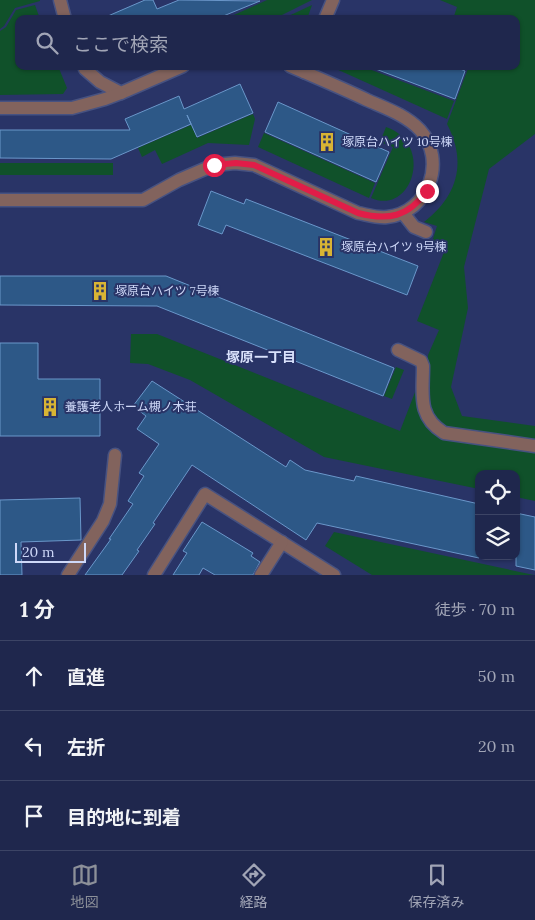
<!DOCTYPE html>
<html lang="ja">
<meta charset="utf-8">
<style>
:root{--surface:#1f274d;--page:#272f54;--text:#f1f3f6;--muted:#a1a5b6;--line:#3c4465;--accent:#8c9099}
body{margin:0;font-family:Lora,"Noto Sans JP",serif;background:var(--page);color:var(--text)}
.controls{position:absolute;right:15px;bottom:15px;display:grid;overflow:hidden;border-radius:10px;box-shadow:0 1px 4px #0004}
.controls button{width:45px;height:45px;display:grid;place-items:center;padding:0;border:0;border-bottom:1px solid var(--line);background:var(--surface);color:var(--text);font:25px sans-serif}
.scale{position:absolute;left:15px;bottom:12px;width:71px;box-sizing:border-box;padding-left:5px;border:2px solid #ced8f8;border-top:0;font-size:14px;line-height:18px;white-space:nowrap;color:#ced8f8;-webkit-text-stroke:4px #293467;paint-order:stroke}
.stop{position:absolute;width:15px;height:15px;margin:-11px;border:4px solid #e11d48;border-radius:50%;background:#fff}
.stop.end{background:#e11d48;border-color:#fff;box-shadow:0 1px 5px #0008}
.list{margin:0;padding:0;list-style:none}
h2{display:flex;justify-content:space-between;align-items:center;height:65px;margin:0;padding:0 20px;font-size:21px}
h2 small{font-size:16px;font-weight:400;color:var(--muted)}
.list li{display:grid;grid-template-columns:32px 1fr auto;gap:15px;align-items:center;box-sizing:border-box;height:70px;padding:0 20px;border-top:1px solid var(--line)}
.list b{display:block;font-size:19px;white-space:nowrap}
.list em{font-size:16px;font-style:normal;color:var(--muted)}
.icon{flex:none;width:28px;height:28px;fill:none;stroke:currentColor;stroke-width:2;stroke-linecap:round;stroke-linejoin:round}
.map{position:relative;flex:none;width:535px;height:575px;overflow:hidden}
.search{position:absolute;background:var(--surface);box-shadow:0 1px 4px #0004;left:15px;right:15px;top:15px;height:55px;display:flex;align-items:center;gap:12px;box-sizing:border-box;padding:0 18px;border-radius:10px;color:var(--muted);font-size:19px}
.sheet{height:275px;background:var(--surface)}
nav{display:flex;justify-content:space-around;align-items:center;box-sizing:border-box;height:70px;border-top:1px solid var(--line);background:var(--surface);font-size:14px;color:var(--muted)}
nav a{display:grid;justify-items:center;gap:2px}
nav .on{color:var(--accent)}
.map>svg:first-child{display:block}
.green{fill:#10512a}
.building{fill:#2d5887;stroke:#6a97ca}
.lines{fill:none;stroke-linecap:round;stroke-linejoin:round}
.lane-casing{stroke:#475281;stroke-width:15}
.street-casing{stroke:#475281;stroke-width:15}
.lane{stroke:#82635d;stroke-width:12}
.street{stroke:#82635d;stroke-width:12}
.route{stroke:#e11d48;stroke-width:6}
.labels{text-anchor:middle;stroke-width:4;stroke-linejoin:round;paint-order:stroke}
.poi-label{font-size:12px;fill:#ced8f8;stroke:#293467;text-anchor:start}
.neighbourhood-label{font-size:14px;font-weight:bold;fill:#d9e1fb;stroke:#293467}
</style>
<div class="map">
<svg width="535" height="575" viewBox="0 0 535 575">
<rect width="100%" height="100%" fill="#293467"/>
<g class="green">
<path d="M0,0h40v1l-25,7 -11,18 -4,3z"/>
<path d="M267,0h45l-38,19h-49z"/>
<path d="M440,0h95v134l-46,35 -25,98 4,41 -17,79 11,29 73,10v15l-89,-12 -14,-15 -5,-12 1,-47 11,-25 -22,-9 29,-74 -14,-5 5,-16 -13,-4c34,-26 43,-60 23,-98l22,-58h47v-47h-63l4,-12z"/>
<path d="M35,5l5,14h-21v47h39l9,22 -4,6 -63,1v-64l6,-4 10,-17z"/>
<path d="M312,5l-5,14h-25z"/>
<path d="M334,66h27l93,35 -7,18 -113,-51z"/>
<path d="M253,114l2,5 -6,26 -41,-2 -46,21 -7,-14 -13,7 -4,-9 53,-23 6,13z"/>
<path d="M386,127c49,17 26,89 -15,71l22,-51 -13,-5z"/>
<path d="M264,133l111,50 -6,15 -111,-51z"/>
<rect x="0" y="163" width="113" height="12"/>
<path d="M131,334h26l243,97 17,-44c0,17 0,30 14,42l104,23v49l-19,-4v-23h-37v15l-155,-32 -134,-77 -42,-16 -18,-1z"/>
<path d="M396,367l8,3 -12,29 -8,-3z"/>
<path d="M334,532l200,43h-162l-47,-29z"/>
</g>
<g class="building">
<path d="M145,0h8l4,9 22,-9 81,1 -44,18h-115z"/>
<path d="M373,66h80l12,5 -10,28 -82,-31z"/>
<path d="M240,84l13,29 -56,24 -10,-22 4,9 -80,35 -111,-1v-28h130l-5,-11 54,-23 5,13z"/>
<path d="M278,102l111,50 -13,30 -111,-50z"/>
<path d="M211,191l33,13 2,-5 172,67 -11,29 -181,-70 -4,9 -24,-9z"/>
<path d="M0,276h166l228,92 -11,28 -226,-90 -157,-1z"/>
<path d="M0,343h38v36h62v57h-100z"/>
<path d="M152,381l134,86 4,-7 15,10 49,11 2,-5 123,28v54l-162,-35 -11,17 -114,-75 -39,58 2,1 -18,26 2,1 -17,24h-37l26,-36h-2l24,-35 -5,-3 16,-25 -5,-3 20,-29 -22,-15 9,-13 -13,-10z"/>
<path d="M80,498l1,42 -60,2 1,33h-22v-75z"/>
<path d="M516,513l19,4v53l-19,-4z"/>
<path d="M202,522l51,31 -2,3 9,6 -7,13h-38l-12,-7 -4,7h-26l14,-22 -4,-2z"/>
</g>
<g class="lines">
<g class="lane-casing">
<path id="lane" d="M398,350l23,11 2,5c0,29 -6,50 21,67l91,13"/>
</g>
<g class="street-casing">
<g id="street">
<path d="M60,0l5,19"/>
<path d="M325,19l8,-19"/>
<path d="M84,66l1,3 15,13 21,11 62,-27"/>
<path d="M290,66l14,6"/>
<path d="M0,108h72l33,-9 16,-6"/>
<path d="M0,200h143l36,-20 35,-15 21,-2 19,2 104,48c10,2 19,5 29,4 42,-4 60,-57 33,-87 -14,-15 -35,-22 -53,-30 -21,-10 -42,-19 -63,-28l2,-6"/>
<path d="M403,213l11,14 12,5"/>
<path d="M68,575l35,-54 7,-17 5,-49"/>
<path d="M154,575l51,-81 129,81"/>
<path d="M261,575l21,-33"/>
</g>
</g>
<use href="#lane" class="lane"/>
<use href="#street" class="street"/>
</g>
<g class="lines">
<path class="route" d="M214,165l22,-2 18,2 104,48c30,8 50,4 69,-22"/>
</g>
<defs>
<g id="building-bare" transform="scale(1.5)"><path d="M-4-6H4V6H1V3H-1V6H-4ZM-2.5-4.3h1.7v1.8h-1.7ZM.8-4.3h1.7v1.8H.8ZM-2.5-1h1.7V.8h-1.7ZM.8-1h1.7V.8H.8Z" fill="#d8b434" stroke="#293467" stroke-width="2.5" paint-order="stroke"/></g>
</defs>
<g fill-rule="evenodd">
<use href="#building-bare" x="327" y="142"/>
<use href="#building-bare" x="326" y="247"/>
<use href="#building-bare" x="100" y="291"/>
<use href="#building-bare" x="50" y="407"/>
</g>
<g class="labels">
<g class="poi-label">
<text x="342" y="146">塚原台ハイツ 10号棟</text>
<text x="341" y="251">塚原台ハイツ 9号棟</text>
<text x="115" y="295">塚原台ハイツ 7号棟</text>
<text x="65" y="411">養護老人ホーム槻ノ木荘</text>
</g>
<g class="neighbourhood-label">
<text x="261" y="362">塚原一丁目</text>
</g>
</g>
</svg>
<div class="controls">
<button><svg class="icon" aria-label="locate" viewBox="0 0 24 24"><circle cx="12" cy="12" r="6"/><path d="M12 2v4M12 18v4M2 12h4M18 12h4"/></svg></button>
<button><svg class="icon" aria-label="layers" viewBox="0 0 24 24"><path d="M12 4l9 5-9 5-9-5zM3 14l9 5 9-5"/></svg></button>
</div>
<div class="scale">20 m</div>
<div class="stop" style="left:214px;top:165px"></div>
<div class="stop end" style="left:427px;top:191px"></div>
<div class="search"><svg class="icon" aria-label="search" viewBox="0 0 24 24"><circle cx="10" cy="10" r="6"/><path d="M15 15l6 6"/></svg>ここで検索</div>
</div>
<section class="sheet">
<h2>1 分<small>徒歩 · 70 m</small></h2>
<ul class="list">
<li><svg class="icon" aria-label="ahead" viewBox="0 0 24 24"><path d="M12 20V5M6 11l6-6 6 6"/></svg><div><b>直進</b></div><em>50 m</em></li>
<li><svg class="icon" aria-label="left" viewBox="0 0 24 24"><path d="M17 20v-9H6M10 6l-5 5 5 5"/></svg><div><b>左折</b></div><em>20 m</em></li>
<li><svg class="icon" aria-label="arrive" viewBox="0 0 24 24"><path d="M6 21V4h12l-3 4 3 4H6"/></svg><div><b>目的地に到着</b></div></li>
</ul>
</section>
<nav>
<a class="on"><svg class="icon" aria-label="map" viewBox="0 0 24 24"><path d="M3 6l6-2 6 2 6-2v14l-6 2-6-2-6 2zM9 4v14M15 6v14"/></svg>地図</a>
<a><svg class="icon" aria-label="directions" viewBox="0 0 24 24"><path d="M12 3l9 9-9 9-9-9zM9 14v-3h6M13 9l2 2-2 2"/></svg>経路</a>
<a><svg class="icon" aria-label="saved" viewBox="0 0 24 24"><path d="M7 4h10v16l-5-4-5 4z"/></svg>保存済み</a>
</nav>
